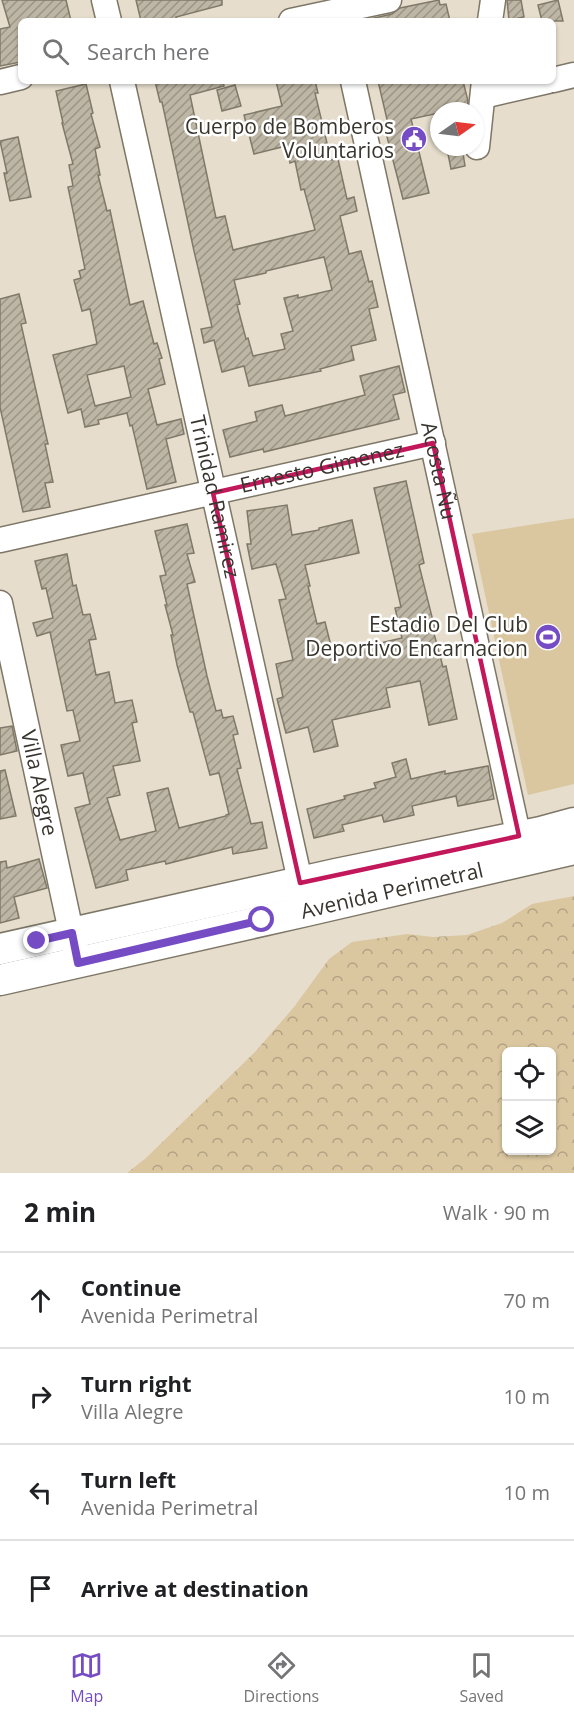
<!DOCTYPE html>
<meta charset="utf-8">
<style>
:root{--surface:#fff;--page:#f6f6f6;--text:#202124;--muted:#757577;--line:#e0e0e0;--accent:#764cc5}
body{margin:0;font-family:"Open Sans",sans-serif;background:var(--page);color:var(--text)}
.controls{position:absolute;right:18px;bottom:18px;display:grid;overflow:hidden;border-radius:9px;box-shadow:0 2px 4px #0004}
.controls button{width:54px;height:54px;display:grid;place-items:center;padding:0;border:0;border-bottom:2px solid var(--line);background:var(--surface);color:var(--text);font:30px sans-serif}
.compass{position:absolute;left:430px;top:102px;width:54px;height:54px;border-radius:50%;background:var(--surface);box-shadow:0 2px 4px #0004;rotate:76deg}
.stop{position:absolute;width:18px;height:18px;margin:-14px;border:4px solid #764cc5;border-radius:50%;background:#fff}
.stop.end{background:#764cc5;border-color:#fff;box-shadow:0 2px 6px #0008}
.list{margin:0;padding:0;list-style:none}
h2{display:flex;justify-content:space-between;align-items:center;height:78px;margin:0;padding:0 24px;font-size:26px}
h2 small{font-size:20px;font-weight:400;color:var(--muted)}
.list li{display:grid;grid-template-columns:39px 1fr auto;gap:18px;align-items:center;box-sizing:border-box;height:96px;padding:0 24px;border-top:2px solid var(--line)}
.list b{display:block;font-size:22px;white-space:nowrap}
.list p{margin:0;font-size:20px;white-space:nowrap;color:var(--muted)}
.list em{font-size:20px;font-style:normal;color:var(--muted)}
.icon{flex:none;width:33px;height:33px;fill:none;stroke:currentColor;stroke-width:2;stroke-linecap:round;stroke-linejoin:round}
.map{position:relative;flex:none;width:574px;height:1173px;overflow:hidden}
.search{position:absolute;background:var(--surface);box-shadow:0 2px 4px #0004;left:18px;right:18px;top:18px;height:66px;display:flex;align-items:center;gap:15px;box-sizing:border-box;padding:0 21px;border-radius:9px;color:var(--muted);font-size:22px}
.sheet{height:462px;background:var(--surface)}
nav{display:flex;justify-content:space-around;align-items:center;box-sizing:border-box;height:84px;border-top:2px solid var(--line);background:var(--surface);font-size:16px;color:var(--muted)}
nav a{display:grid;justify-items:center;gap:3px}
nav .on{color:var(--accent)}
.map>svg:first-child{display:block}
.forest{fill:url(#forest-crowns);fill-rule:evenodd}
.garden{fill:#dac7a0}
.building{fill:url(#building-hatch);stroke:#807969;stroke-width:1.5;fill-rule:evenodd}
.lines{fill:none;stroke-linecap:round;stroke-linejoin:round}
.minor-casing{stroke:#7e7767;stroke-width:27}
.major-casing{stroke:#7e7767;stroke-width:33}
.minor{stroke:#fff;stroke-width:24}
.major{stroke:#fff;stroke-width:30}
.route{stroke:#764cc5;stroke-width:8}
.marked{fill:none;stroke:#c2185b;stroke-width:4.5;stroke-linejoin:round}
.labels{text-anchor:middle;stroke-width:5;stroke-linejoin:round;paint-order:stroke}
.poi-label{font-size:21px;fill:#38352e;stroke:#fff;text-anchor:end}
.street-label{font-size:21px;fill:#38352e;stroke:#fff}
</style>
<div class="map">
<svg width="574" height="1173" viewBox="0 0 574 1173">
<defs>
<pattern id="forest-crowns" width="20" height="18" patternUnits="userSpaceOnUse" patternTransform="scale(1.5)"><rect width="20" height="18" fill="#dac7a0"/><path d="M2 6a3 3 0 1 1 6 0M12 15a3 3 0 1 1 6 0" fill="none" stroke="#b2a283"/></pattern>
<pattern id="building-hatch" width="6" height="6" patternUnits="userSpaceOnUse" patternTransform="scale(1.5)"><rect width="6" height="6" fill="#beb6a5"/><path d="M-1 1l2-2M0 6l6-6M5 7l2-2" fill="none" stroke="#9b9587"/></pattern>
</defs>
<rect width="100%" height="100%" fill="#e6ddcc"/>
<path class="forest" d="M574,896v277h-447l19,-15 109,-106 39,-45 35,-48 23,-17 55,-8 26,3 34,-2 35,-12 30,-19zM506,1052h46v98h-46z"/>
<path class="garden" d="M574,518v266l-46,11 -56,-261z"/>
<g class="building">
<path d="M2,0h64l5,21h-50v30l-2,1 2,10 -21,4v-37l10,-2z"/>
<path d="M136,0h86v5l-46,12 1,4h-36z"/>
<path d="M439,0l1,5 6,-1 4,17h-79l-1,-2 22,-5 8,-6z"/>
<path d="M507,0h14l3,17 -15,3z"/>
<path d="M558,0l5,21h-21l-4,-16z"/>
<path d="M155,81h68l1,5 -34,9 26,123 9,-2 8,34 82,-20 -11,-41 -3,1 -6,-29 -5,2 -4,-17 -32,8 -10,-39 38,-9 -6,-25h39l3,12h-3l16,67 7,-1 9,40 7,-2 3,14 -17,5 9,38 12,-3 8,31 3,-1 6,26 -9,2 7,31 -25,6 3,14 -34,9 1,2 -72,15 -5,-20 -22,6 -8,-32 -10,3 -3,-14 11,-2 -18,-76 -32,-149h-2zM324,257l8,33 -34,8v-3l-14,3 9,33 -12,3 4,15 -32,7 -5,-18 -2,1 -9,-34 3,-1 -6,-24 32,-7v-2z"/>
<path d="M378,81h85l5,20 -1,6 -19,4h-9v2l-28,6 18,74 -26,6 -18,-70 4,-1z"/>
<path d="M86,84l7,29 -2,1 9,33 -5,2 5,26h-2l9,36 3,-1 20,95 13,-4 11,43 3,-1 5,15 -3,1 6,25 -17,5 9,36 24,-6 3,15 -18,5 10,43 -29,7 -15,-64 -2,1 -3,-13 -29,7 1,4 -14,3 -4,-18 -13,4 -15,-58 44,-11 -7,-35 -8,2 -8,-31 7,-2 -2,-7 6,-2 -17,-82 5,-1 -4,-21 4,-1 -11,-41h1l-7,-32zM124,366l7,31 -36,9 -8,-31z"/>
<path d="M235,85l6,21 -19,5 -5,-21z"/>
<path d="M18,137l13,60 -21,4 -6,-28h3l-7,-32z"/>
<path d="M454,147h8l3,19 -14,3 -4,-20z"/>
<path d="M19,294l7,29 -5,1 27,120h-3l8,38 -8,1 5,24 -27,5 -23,-105v-108z"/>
<path d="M399,366l6,26 -12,3 6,24 -135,33 -1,-3 -33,8 -7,-27 34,-9 -2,-9 27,-7 3,11 80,-21 -5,-19z"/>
<path d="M406,481l18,82 -5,2 16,64 -2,1 10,37 3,-1 11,53 -28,6 -9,-44 -34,7 4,19 -58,13 6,26 -24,6 -6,-25 -22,6 -9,-34 6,-2 -7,-33 17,-4 -14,-60 7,-1 -10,-35 -24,5 -5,-25h4l-4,-33 40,-6 5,30 27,-5v-2l33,-8 7,33 -54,12 5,21h-2l9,38 8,-2 8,32 69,-16 -7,-30 6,-1 -27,-119z"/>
<path d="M187,524l7,29 -7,1 8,28 -8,2 20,92 9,35 5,-1 2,8 10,-2 5,18 -5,1 8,33 -4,1 14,55 11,-2 5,26 -34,6 -1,-7 -66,17 -1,-3 -39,9 2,10 -32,8 -21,-80 15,-4 -7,-31 -15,3 -7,-31 19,-4 -7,-31 -6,1 -17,-79 -13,4 -4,-13 20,-5 -7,-30 -4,1 -7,-28 32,-7 6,32 3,-1 7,30 7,-1 6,25 -7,1 7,35 13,-3 6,31 17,-3 5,22 -5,1 8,38 -27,5 7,29 -13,3 13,42 36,-9 -9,-38 21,-5 11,40 47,-12v-1l3,-1 -10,-41 -9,2 -17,-63h-3l-13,-47 -6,-30h2l-8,-30h2l-7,-29 6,-1 -11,-44z"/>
<path d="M12,726l5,25 -17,4v-27z"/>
<path d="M406,759l5,20 34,-8v3l43,-8 6,33 -36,7 -2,-10 -44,10 2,9 -30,7 -2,-7 -40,10 2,6 -30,7 -7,-29 38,-10 -1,-3 32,-8 -2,-5 22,-6 -4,-14z"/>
<path d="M5,770l11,46 -16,3v-48z"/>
<path d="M39,859l8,29 -33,9 5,21 -19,5v-61l6,-1 1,7z"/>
</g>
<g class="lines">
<g class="minor-casing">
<g id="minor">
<path d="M104,0l5,21"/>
<path d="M291,21l98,-21"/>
<path d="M490,21l3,-21"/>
<path d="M553,80l21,-5"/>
<path id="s1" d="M122,81l182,818"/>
<path id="s2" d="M353,81l169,771"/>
<path d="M0,82l21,-5"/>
<path d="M483,96l65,-15"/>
<path d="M477,147l7,-66"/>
<path id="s3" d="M0,540l433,-97"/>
<path id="s4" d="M0,603l75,347"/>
</g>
</g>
<g class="major-casing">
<g id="major">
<path d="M0,949l336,-75 205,-42 33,-9"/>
<path id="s5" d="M0,980l306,-69 268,-62"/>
</g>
</g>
<use href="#minor" class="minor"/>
<use href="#major" class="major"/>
</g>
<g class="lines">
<path class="route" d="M37,941l35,-8 6,30 184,-43"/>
</g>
<path class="marked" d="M433,443l86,393 -219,47 -87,-390z"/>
<defs>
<g id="civic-disc" transform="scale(1.35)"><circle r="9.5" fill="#764cc5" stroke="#fff"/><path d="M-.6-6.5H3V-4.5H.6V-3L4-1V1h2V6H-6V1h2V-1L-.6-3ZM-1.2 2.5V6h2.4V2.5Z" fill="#fff"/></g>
<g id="stadium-disc" transform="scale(1.35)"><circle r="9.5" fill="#764cc5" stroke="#fff"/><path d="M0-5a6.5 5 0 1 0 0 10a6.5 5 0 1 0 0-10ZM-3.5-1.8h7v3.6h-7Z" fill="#fff"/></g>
</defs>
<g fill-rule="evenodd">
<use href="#civic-disc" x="414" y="139"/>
<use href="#stadium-disc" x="548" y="637"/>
</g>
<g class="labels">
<g class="poi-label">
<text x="394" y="134">Cuerpo de Bomberos<tspan x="394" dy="24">Voluntarios</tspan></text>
<text x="528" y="632">Estadio Del Club<tspan x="528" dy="24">Deportivo Encarnacion</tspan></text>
</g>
<g class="street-label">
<text dy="7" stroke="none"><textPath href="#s3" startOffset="330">Ernesto Gimenez</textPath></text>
<text dy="7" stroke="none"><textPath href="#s2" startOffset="399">Acosta Ñu</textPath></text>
<text dy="7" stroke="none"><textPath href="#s1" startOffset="426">Trinidad Ramirez</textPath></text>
<text dy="7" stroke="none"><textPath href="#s4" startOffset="184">Villa Alegre</textPath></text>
<text dy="7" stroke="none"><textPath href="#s5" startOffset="402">Avenida Perimetral</textPath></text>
</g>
</g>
</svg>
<div class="controls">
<button><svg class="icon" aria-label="locate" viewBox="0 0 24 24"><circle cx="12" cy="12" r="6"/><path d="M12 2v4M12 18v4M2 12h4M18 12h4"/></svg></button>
<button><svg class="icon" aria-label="layers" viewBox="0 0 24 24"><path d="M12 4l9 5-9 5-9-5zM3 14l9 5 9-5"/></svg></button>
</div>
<svg class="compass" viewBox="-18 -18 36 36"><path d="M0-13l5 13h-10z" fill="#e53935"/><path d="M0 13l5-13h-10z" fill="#757577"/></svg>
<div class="stop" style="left:262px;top:920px"></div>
<div class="stop end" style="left:37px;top:941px"></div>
<div class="search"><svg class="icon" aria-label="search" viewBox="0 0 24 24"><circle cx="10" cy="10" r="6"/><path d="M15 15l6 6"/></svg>Search here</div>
</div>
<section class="sheet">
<h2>2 min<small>Walk · 90 m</small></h2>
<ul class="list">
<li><svg class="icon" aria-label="ahead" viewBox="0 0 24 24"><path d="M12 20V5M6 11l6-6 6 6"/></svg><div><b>Continue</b><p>Avenida Perimetral</p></div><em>70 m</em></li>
<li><svg class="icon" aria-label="right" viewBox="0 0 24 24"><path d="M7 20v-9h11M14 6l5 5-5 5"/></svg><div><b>Turn right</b><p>Villa Alegre</p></div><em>10 m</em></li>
<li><svg class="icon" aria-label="left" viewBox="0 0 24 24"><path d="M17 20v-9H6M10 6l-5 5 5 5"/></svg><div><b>Turn left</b><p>Avenida Perimetral</p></div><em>10 m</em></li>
<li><svg class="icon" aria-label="arrive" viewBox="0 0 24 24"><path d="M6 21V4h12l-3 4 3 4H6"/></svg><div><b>Arrive at destination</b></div></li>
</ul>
</section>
<nav>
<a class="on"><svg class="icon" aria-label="map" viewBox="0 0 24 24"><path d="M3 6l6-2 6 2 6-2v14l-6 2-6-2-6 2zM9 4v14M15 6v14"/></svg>Map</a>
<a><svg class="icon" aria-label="directions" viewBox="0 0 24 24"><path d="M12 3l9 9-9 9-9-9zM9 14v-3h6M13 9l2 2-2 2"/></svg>Directions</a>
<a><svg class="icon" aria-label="saved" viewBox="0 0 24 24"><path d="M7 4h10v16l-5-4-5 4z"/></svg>Saved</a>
</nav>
